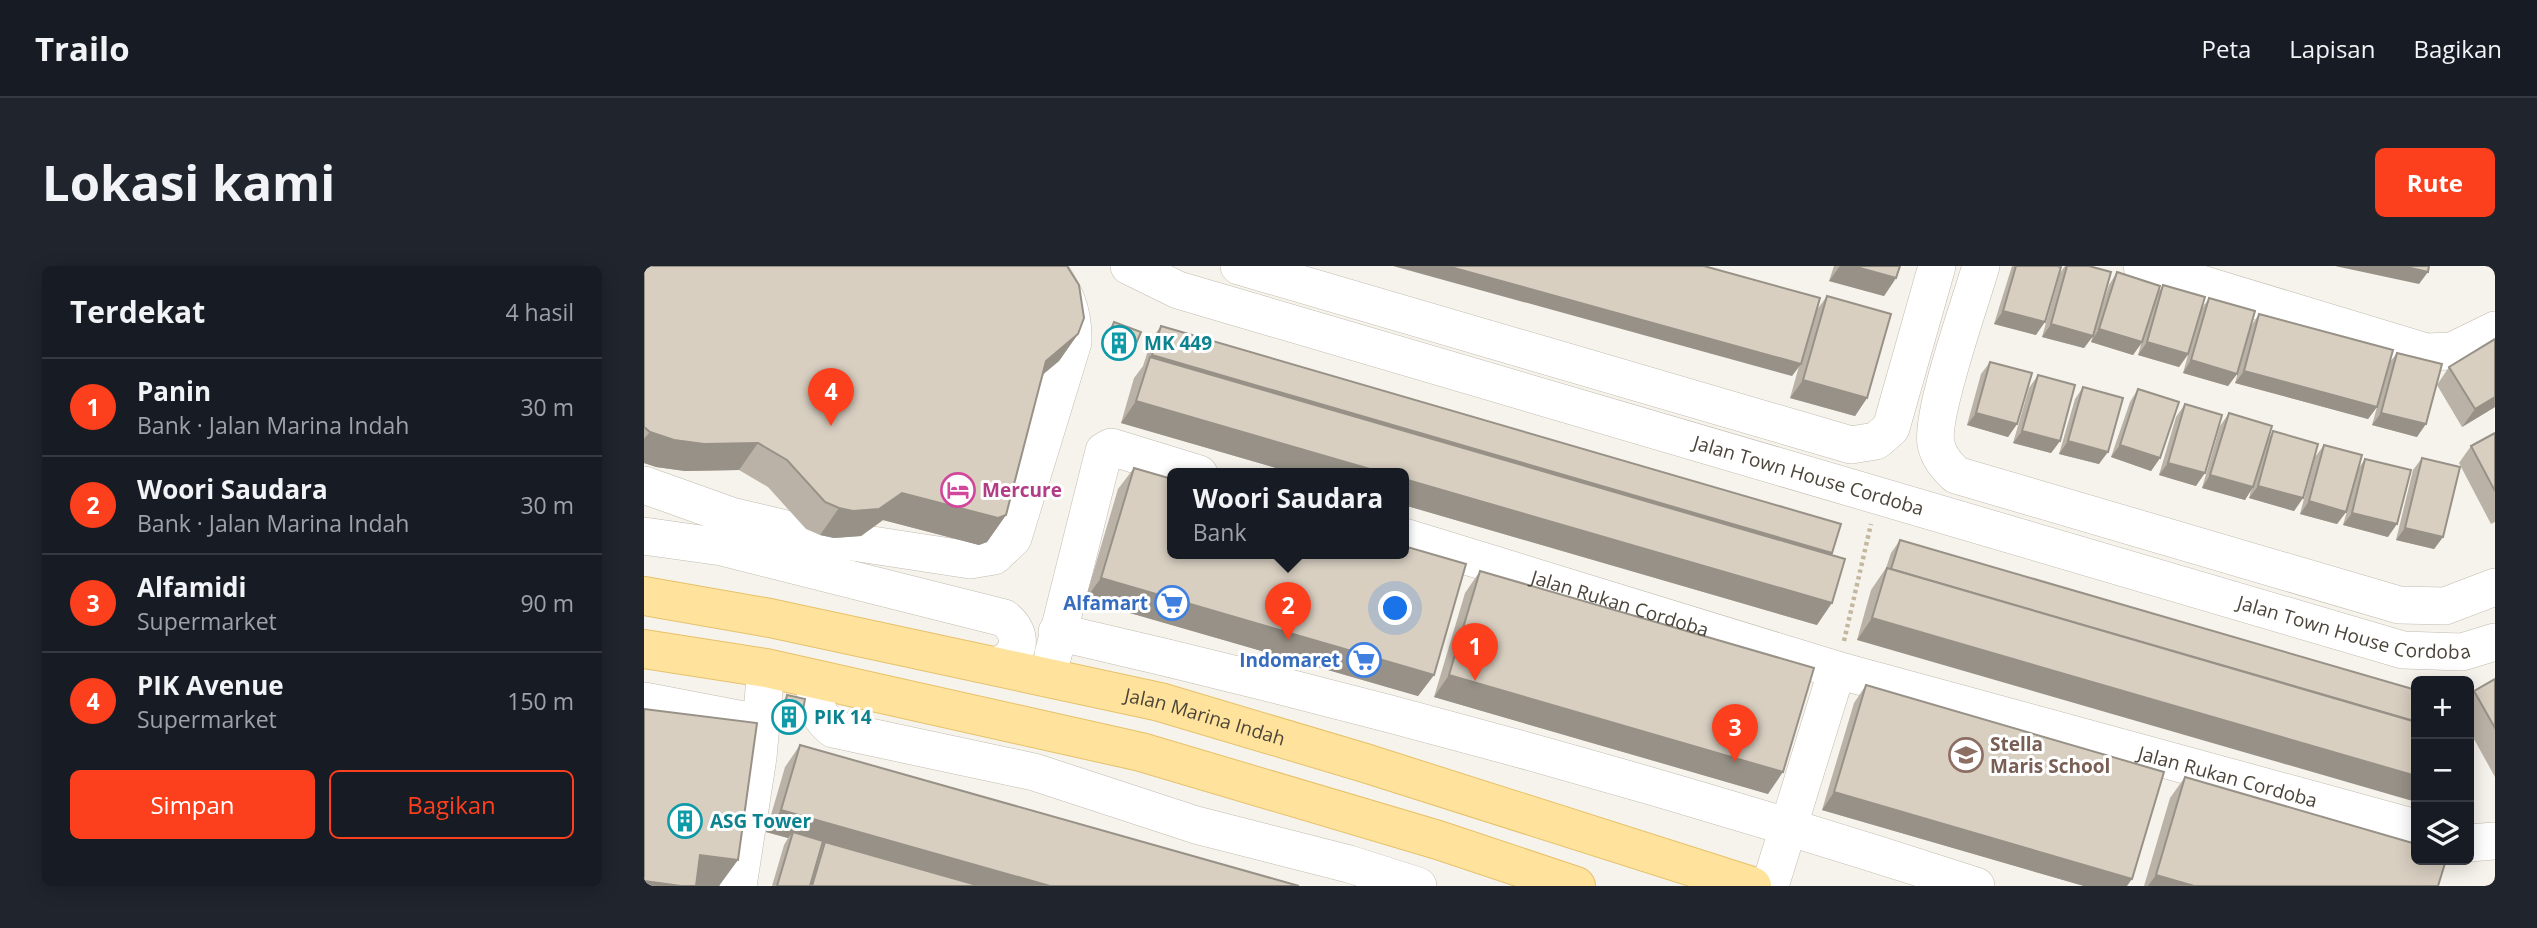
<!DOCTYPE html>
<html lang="id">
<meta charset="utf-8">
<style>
:root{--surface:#171b24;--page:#20242c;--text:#f1f3f6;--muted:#9ea1a6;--line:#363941;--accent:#fc3f1d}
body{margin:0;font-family:"Open Sans",sans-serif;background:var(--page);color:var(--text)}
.controls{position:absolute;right:21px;bottom:21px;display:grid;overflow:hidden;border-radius:10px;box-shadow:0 4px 18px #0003}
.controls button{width:63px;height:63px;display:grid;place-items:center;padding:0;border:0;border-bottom:2px solid var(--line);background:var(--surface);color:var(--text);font:35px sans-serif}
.you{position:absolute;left:752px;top:343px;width:24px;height:24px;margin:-18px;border:5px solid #fff;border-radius:50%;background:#1a73e8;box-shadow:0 0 0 10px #1a73e833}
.badge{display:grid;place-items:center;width:46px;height:46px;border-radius:50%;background:var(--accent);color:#fff;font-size:23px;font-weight:700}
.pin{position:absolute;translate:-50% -58px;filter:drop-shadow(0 2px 4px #0008)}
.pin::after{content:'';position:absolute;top:37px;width:24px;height:21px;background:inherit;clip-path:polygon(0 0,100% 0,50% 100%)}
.popup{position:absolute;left:523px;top:202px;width:242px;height:91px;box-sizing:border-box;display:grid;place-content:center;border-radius:10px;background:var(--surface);filter:drop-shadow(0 2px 5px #0005);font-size:23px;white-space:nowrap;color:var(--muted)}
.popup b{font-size:26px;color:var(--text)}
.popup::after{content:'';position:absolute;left:50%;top:100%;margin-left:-14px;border:14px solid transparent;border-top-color:var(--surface)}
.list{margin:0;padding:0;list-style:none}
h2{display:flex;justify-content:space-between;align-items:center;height:91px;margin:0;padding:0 28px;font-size:30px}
h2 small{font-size:23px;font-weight:400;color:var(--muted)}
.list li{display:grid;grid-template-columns:46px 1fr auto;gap:21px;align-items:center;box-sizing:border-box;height:98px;padding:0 28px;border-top:2px solid var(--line)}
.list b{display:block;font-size:26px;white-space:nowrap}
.list p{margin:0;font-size:23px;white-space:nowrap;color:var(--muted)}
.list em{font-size:23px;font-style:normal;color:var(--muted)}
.actions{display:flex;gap:14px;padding:21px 28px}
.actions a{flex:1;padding:16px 0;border:2px solid var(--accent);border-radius:10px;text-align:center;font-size:24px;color:var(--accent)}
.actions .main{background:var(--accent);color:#fff}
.icon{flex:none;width:38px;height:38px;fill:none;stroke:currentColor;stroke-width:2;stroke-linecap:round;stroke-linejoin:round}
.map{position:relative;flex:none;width:1851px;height:620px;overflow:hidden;border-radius:10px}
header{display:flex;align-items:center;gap:42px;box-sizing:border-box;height:98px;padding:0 35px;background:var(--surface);border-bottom:2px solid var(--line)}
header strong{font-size:33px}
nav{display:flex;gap:38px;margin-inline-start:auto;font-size:24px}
.intro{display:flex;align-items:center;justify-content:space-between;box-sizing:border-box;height:168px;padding:0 42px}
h1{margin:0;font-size:49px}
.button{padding:18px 32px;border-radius:10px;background:var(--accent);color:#fff;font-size:24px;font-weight:700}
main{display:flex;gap:42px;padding:0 42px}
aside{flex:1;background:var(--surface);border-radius:10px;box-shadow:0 4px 18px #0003}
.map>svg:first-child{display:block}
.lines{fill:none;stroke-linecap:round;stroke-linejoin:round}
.minor-casing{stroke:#c2bbae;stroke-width:38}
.major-casing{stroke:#e6c16a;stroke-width:40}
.path{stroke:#c4b79f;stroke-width:4.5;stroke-dasharray:3.5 3.5;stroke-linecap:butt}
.minor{stroke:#fff;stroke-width:37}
.major{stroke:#ffe39c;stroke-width:38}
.wall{fill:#bab2a6}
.shaded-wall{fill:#979187}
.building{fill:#d8cfc1;stroke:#979187;stroke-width:2}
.labels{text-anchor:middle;stroke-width:6;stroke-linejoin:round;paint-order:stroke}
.culture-label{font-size:19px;font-weight:bold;fill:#0d838f;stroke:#fff;text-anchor:start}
.street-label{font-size:19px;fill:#4b4439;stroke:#fff}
.hotel-label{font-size:19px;font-weight:bold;fill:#b23c85;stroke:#fff;text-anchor:start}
.shop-label{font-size:19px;font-weight:bold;fill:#366cbe;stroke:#fff;text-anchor:end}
.education-label{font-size:19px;font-weight:bold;fill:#785e54;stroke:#fff;text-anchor:start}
</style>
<header>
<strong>Trailo</strong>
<nav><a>Peta</a><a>Lapisan</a><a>Bagikan</a></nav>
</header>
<div class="intro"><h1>Lokasi kami</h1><a class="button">Rute</a></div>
<main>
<aside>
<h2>Terdekat<small>4 hasil</small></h2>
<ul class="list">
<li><span class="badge">1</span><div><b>Panin</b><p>Bank · Jalan Marina Indah</p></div><em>30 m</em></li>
<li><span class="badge">2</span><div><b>Woori Saudara</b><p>Bank · Jalan Marina Indah</p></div><em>30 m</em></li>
<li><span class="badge">3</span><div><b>Alfamidi</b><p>Supermarket</p></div><em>90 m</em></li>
<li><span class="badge">4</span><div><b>PIK Avenue</b><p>Supermarket</p></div><em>150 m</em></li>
</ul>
<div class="actions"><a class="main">Simpan</a><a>Bagikan</a></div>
</aside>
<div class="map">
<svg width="1851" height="620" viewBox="0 0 1851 620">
<rect width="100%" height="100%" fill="#f6f3ec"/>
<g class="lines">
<g class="minor-casing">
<g id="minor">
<path id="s1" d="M485,0l49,24 1225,360 59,2 33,-10"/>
<path d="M595,0l612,179 25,-4 15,-13 46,-162"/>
<path d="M1337,0c-10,35 -51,149 -45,178 3,14 11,22 20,31l443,130 46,1 50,-19"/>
<path d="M1498,0l284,86 26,-1 43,-21"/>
<path d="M0,219l87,31 89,21 150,23 24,-4 19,-18 60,-196c1,-33 -9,-50 -27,-76"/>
<path d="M0,270l78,11 282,71c21,16 17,41 -10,48"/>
<path id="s2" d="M760,271l433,133 579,158"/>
<path d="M413,366c310,71 617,156 919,254"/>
<path d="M409,389l51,-204 7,-4 88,27"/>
<path d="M173,414c-4,21 -2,34 16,49l201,43 162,53 153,39 69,22"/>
<path d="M0,435l115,22"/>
<path d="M1825,577l26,-2"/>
<path d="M94,620l20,-129 8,-89"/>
<path d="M1126,620l67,-216"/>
</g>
</g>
<g class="major-casing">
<g id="major">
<path id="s3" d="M0,330l126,22 390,84 205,61 387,123"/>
<path d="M0,383l122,19 375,84 297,88 138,46"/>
</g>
</g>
<path class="path" d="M1200,375l27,-117"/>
<use href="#minor" class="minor"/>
<use href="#major" class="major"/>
</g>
<g class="wall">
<path d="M0,0l434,68 -19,27 -17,14 -36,140 -19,27 -8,3 -96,-25 -22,16 -27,2 -14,-3 -14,-6 -38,-42 -29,-17 -54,1 -29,-4 -12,-4z"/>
<path d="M1190,0h66l-4,12 -12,18 -55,-15z"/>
<path d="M1368,0h45l-21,69 -42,-11z"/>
<path d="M1421,0h24l7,58 13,-39 8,-13 41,21 5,-8 38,25 8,-12 42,28 8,-12 130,49 8,-10 20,84 -45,-12 5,-18 -9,12 -133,-36 11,-39 -9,30 -9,12 -45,-13 5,-18 -9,12 -41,-12 3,-11 -8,11 -42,-13 1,-5 -8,11 -42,-11 18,-64z"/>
<path d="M1183,30l40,102 -12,18 -65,-18 9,-32 -7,10 24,-65z"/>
<path d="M470,56l19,29 -5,7 -26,-11 8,-19z"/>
<path d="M517,60l671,227 -15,72 -696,-202 13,-45 9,-12 9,-28z"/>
<path d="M1346,96l27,62 -9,13 -41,-12 14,-51z"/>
<path d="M1805,101l46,40 -33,20 -25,-42z"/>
<path d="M1394,109l22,66 -9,12 -38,-10 16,-55z"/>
<path d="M1439,121l16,77 -40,-10 16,-55z"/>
<path d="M1494,123l22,69 -9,13 -40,-14 19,-55z"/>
<path d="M1541,138l11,82 -37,-11 17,-58z"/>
<path d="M1585,147l39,26 5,-8 30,67 -9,13 -45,-13 2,-8 -6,10 -43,-12 18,-62z"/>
<path d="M1851,167v89l-4,2 -32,-61 12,-17z"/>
<path d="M1680,179l34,24 7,-10 23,78 -45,-12 4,-14 -10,13 -37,-10 15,-57z"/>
<path d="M1778,192l21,79 -9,12 -38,-9 17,-70z"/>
<path d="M490,202l300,207 -16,21 -333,-96 33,-111z"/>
<path d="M1256,274l516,150 -559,-50 14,-50 15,-22 5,-15z"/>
<path d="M836,305l288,223 -334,-97 31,-104z"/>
<path d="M1851,413v98l-26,-47v-31l5,-8z"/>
<path d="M1222,419l261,201h-43l-262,-76 32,-107z"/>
<path d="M143,429l13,31 -5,6 -17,-4 5,-26z"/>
<path d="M156,479l499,141h-527l12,-41 4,-7 -22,-6 19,-65z"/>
<path d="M1541,511l253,109h-294l26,-88z"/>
</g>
<g class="shaded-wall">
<path d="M749,0h54l354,98 -9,12z"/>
<path d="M1196,0h13l43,12 -12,18 -55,-15z"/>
<path d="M1691,0h67l26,6 -9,12z"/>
<path d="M1359,45l42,11 -9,13 -42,-11z"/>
<path d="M1407,58l42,12 -9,12 -42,-11z"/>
<path d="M1455,63l43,13 -9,13 -42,-13z"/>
<path d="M434,68l-19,27 -32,27 19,-27z"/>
<path d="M463,75l26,10 -5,7 -26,-11z"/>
<path d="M1503,76l41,12 -9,13 -41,-12z"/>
<path d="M508,89l680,198 -9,13 -674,-207z"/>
<path d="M1547,94l46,14 -9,12 -45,-13z"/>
<path d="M1600,105l133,36 -9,12 -133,-36z"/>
<path d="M1159,114l64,18 -12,18 -65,-18z"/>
<path d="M1851,131v10l-33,20 13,-18z"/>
<path d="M492,135l251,73h-90l-176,-51z"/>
<path d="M1332,147l41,11 -9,13 -41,-12z"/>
<path d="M1737,147l45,11 -9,13 -45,-12z"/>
<path d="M1378,165l38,10 -9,12 -38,-10z"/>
<path d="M6,166l108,11 -19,27 -54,1 -29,-4 -12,-4v-24z"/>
<path d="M1424,175l40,11 -9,12 -40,-10z"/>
<path d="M1476,179l40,13 -9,13 -40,-14z"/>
<path d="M1524,197l37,10 -9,13 -37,-11z"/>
<path d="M1566,209l43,12 -8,13 -43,-12z"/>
<path d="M760,213l428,124 -15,22 -413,-120z"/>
<path d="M1614,220l45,12 -9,13 -45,-13z"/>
<path d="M258,227l104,22 -19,27 -8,3 -96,-25 -22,16 -27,2 -14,-3 19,-27z"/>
<path d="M1665,235l37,11 -9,12 -37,-10z"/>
<path d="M1708,247l45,11 -9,13 -45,-12z"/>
<path d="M1761,262l38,9 -9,12 -38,-9z"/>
<path d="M457,312l333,97 -16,21 -333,-96z"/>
<path d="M1228,352l544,158v26l-559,-162z"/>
<path d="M805,409l334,97 -15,22 -334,-97z"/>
<path d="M138,456l18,4 -5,6 -17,-4z"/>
<path d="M1190,526l298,87 -5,7h-43l-262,-76z"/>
<path d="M137,544l269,76h-92l-133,-44 -4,5 -28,-15 -5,6 -22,-6z"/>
<path d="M56,589l38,5 -19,26h-75v-5z"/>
<path d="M1512,609l38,11h-46z"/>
</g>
<g class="building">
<path d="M0,0h423l12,19 5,33 -6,16 -32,27 -40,154 -8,3 -96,-25 -23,16 -26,2 -14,-3 -14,-6 -38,-42 -29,-17 -54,1 -30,-4 -24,-8 -6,-5z"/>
<path d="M803,0h257l116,32 -19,66z"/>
<path d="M1209,0h47l-4,12z"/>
<path d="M1372,0h41l4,1 -16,55 -42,-11z"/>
<path d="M1423,0h22l22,6 -18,64 -42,-12z"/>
<path d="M1758,0h27l-1,6z"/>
<path d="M1473,6l43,14 -18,56 -43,-13z"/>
<path d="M1519,19l42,12 -17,57 -41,-12z"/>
<path d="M1183,30l64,18 -24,84 -64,-18z"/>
<path d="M1565,32l46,13 -18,63 -46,-14z"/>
<path d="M1615,48l134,36 -16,57 -133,-36z"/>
<path d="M470,56l27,10 -8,19 -26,-10z"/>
<path d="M517,60l680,198 -9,29 -680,-198z"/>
<path d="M1851,73v58l-20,12 -26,-42z"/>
<path d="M1753,87l45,11 -16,60 -45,-11z"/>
<path d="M506,91l695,202 -13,44 -428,-124v-5h-17l-251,-73z"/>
<path d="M1346,96l42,11 -15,51 -41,-11z"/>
<path d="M1394,109l37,10 -15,56 -38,-10z"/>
<path d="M1439,121l40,11 -15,54 -40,-11z"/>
<path d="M1494,123l41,13 -19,56 -40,-13z"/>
<path d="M1541,138l37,11 -17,58 -37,-10z"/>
<path d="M1585,147l43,13 -19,61 -43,-12z"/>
<path d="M1629,165l45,13 -15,54 -45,-12z"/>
<path d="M1851,167v58l-24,-45z"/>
<path d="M1680,179l38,10 -16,57 -37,-11z"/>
<path d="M1778,192l38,9 -17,70 -38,-9z"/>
<path d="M1721,193l46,11 -14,54 -45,-11z"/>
<path d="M490,202l38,11v75h232v-8l62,18 -32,111 -333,-97z"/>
<path d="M1256,274l516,150v23l-2,8 -523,-152z"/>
<path d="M1243,302l529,154v54l-544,-158z"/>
<path d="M836,305l334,97 -31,104 -334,-97z"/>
<path d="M1851,413v49l-21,-37z"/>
<path d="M1222,419l298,87 -32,107 -298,-87z"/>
<path d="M143,429l18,4 -5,27 -18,-4z"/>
<path d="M0,443l113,14 -19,137 -38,-5 -4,31h-15l-37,-5z"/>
<path d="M156,479l499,141h-249l-269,-76z"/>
<path d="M1541,511l231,67v16h30l-8,26h-244l-38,-11z"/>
<path d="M149,566l30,9 -13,45h-33z"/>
<path d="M181,576l155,44h-168z"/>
</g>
<defs>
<g id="building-ring" transform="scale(1.75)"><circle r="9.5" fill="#fff" stroke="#0f9aa8" stroke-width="1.5"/><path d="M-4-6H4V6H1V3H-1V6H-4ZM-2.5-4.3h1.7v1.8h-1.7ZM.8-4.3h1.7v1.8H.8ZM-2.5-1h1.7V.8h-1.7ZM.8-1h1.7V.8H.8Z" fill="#0f9aa8"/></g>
<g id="hotel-ring" transform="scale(1.75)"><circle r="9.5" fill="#fff" stroke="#d1479c" stroke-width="1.5"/><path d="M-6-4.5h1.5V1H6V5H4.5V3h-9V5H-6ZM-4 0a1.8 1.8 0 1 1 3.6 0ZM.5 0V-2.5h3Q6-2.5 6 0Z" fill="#d1479c"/></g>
<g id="supermarket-ring" transform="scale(1.75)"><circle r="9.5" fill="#fff" stroke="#3f7fe0" stroke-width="1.5"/><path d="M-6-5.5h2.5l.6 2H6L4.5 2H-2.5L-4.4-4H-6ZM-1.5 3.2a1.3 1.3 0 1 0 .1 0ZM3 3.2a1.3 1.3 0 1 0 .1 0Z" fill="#3f7fe0"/></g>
<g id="school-ring" transform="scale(1.75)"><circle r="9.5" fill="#fff" stroke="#8d6e63" stroke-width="1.5"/><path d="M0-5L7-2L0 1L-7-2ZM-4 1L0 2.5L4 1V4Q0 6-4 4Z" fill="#8d6e63"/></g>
</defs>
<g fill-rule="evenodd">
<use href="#building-ring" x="475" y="77"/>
<use href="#hotel-ring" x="314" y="224"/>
<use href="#supermarket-ring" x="528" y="337"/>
<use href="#supermarket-ring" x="720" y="394"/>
<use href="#building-ring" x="145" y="451"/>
<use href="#school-ring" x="1322" y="489"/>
<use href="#building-ring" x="41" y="555"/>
</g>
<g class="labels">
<g class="culture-label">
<text x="500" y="84">MK 449</text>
<text x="170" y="458">PIK 14</text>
<text x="66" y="562">ASG Tower</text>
</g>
<g class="street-label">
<text dy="7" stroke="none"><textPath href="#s1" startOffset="712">Jalan Town House Cordoba</textPath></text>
<text dy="7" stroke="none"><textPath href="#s2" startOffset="226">Jalan Rukan Cordoba</textPath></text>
<text dy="7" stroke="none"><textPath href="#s1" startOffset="1279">Jalan Town House Cordoba</textPath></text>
<text dy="7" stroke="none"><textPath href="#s3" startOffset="574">Jalan Marina Indah</textPath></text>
<text dy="7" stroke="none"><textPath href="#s2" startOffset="858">Jalan Rukan Cordoba</textPath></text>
</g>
<g class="hotel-label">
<text x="338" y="231">Mercure</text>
</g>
<g class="shop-label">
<text x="504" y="344">Alfamart</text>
<text x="696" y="401">Indomaret</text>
</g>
<g class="education-label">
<text x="1346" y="485">Stella<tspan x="1346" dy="22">Maris School</tspan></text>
</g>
</g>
</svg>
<div class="controls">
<button>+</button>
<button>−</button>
<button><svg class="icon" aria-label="layers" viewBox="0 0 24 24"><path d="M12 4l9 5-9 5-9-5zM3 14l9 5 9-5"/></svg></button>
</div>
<div class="you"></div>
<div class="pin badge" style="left:831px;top:415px">1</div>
<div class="pin badge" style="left:644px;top:374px">2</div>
<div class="popup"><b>Woori Saudara</b>Bank</div>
<div class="pin badge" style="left:1091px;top:496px">3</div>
<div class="pin badge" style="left:187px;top:160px">4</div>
</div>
</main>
